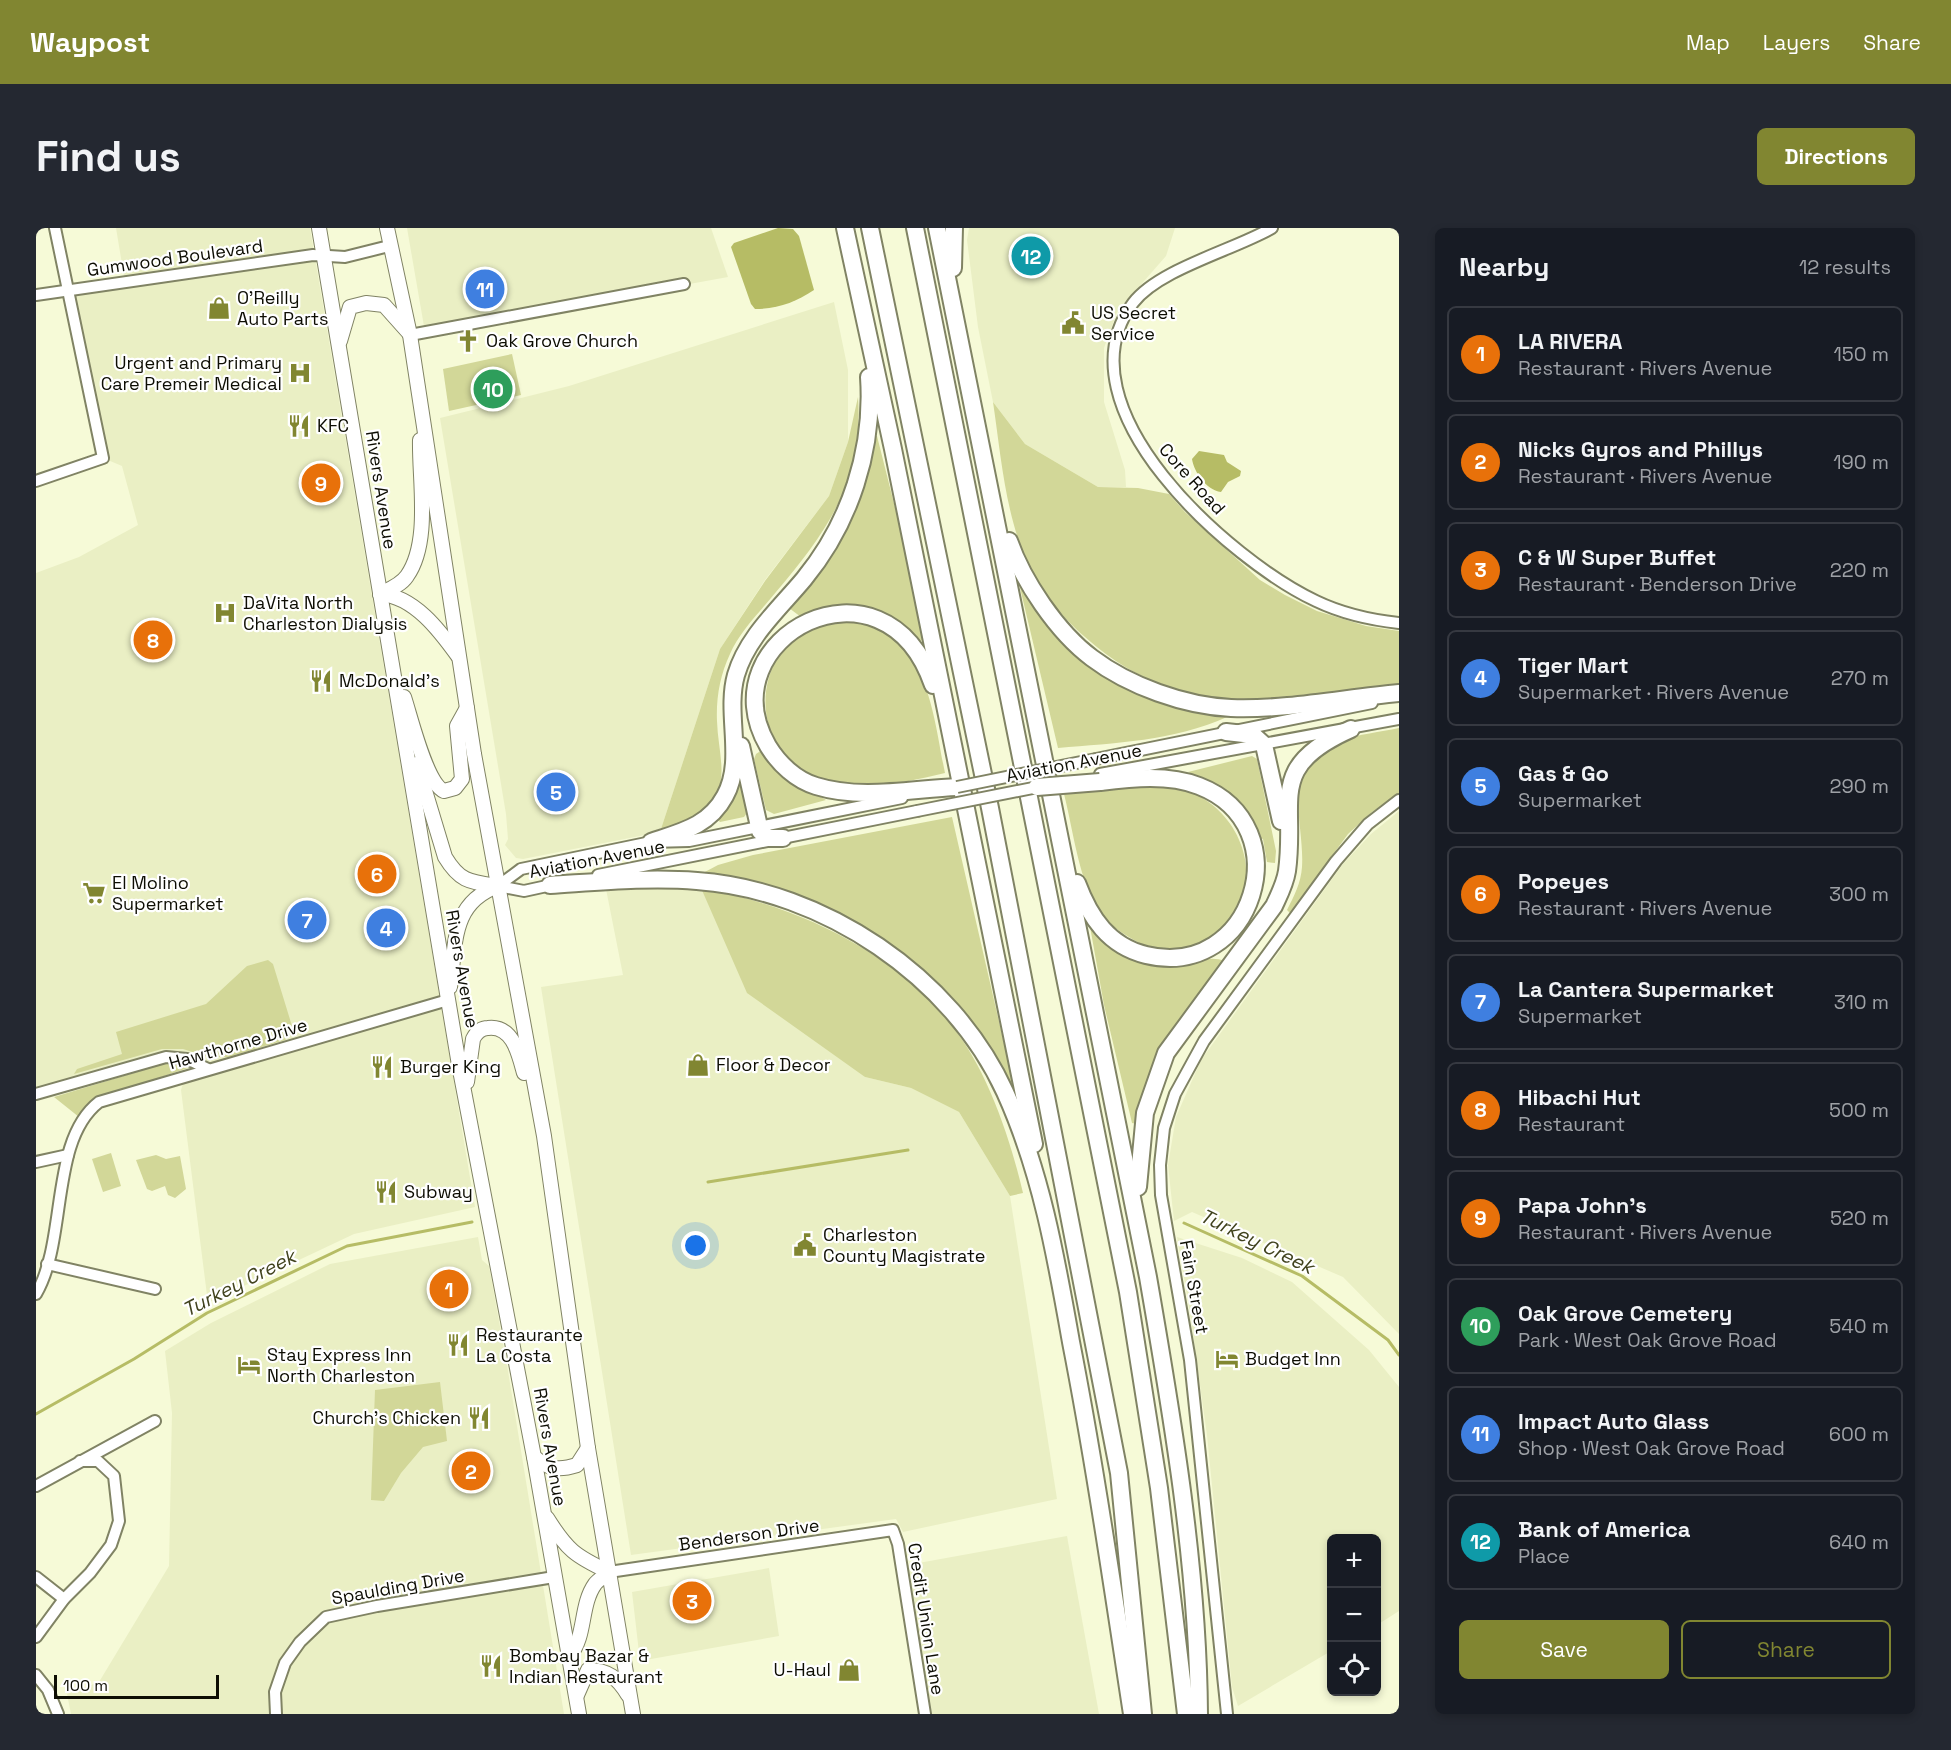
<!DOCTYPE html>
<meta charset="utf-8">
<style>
:root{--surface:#171b24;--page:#242831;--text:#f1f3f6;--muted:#9ea1a6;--line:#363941;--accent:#818631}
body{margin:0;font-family:"Space Grotesk",sans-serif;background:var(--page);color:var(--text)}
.controls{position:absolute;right:18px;bottom:18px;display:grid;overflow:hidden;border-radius:9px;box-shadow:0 3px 9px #0003}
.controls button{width:54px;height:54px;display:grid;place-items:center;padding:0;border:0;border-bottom:2px solid var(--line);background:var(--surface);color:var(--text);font:30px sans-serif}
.scale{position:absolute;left:18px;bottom:15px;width:165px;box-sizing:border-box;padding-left:6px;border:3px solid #0d0d03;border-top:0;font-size:16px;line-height:21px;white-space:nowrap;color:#0d0d03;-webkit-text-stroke:4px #fff;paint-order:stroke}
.you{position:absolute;left:660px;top:1018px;width:21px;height:21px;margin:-15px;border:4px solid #fff;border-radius:50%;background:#1a73e8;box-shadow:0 0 0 9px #1a73e833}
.badge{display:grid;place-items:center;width:39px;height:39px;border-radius:50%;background:var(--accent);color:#fff;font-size:20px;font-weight:700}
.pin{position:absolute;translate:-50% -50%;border:3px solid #fff;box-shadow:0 2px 6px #0006}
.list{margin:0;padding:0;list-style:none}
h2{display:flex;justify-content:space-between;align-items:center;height:78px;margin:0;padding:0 24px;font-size:26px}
h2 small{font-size:20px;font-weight:400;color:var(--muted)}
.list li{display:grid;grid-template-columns:39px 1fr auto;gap:18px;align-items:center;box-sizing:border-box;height:96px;margin:0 12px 12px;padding:0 12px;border:2px solid var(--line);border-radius:9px}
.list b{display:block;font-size:22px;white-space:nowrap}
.list p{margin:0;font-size:20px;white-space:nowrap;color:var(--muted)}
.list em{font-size:20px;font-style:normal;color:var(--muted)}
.actions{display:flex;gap:12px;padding:18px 24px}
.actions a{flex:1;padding:14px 0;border:2px solid var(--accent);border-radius:9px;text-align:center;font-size:21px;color:var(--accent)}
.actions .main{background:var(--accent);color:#fff}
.icon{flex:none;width:33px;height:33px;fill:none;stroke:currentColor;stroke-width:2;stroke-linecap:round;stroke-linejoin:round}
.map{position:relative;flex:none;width:1363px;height:1486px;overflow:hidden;border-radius:9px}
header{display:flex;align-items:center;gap:36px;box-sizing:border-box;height:84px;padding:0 30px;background:var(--accent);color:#fff}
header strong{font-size:28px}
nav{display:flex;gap:33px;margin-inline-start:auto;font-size:21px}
.intro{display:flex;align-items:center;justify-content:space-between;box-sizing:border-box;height:144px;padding:0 36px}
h1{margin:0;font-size:42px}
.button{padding:15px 27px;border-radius:9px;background:var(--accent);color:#fff;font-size:21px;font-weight:700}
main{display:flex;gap:36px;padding:0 36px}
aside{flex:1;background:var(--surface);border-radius:9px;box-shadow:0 3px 9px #0003}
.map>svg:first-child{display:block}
.built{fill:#eaefc4}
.green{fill:#d2d798}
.water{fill:#b6bc65}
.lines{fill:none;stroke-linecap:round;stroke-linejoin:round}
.stream{stroke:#b6bc65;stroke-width:3}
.minor-casing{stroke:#808364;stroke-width:14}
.major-casing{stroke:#808364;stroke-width:16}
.highway-casing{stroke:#808364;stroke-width:20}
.minor{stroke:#fff;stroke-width:10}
.major{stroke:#fff;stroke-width:14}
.highway{stroke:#fff;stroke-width:16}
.minor-bridge-casing{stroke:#808364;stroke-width:14;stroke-linecap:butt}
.highway-bridge-casing{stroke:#808364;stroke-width:20;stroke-linecap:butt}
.minor-bridge{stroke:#fff;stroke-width:10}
.highway-bridge{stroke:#fff;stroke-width:16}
.labels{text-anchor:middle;stroke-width:4.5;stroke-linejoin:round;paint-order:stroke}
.street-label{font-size:18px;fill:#0d0d03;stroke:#fff}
.poi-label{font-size:18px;fill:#0d0d03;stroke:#fff;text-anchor:start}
.water-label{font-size:20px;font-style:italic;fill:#41431e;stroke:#fff}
</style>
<header>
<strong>Waypost</strong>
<nav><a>Map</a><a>Layers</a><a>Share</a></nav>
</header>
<div class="intro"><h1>Find us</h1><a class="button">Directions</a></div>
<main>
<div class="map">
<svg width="1363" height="1486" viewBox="0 0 1363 1486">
<rect width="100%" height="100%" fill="#f6fad7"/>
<g class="built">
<path d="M80,0h194l165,979 -121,27 -146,69 -27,-213 4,-14 22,-6 -41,-13 -130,36v-520l43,-16 59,-32 -16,-59 -19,-8 -34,-168 56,-8z"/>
<path d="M371,0h304l17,49 -303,55z"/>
<path d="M933,0h206l-9,28 -49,56 -13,36v54l21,68 1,17h-28l-73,-43 -32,-42 -15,-75 -11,-87z"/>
<path d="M798,74l14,68v72l-19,54 -64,84 -45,69 -60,183 -137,27 -7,-1 -11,-13 3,-6 -2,-25 -66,-396 129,-32z"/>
<path d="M1363,583v523l-56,-57 -151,-65 -18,9 -6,-56 8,-48 25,-57 142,-196 28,-30z"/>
<path d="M621,656l44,4 164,189 46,11 48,24 51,84 47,303 -154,33 -7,-13 -265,36 -90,-568 82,-12 -17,-86z"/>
<path d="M442,1009l4,23 7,6 18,99 57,349h-493l-4,-20 32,-12 70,-116 3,-153 -7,-62 46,-28 119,-59z"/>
<path d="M1141,1009l65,21 50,24 77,68 30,37v224l-22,14 -1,-87h-44l-1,113 -93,55 -6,-19 -25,-252 -18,-128z"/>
<path d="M1031,1308l32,178h-170l-27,-148z"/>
<path d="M733,1340l10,68 -139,25 -8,-69z"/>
</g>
<g class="green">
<path d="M476,126l9,41 -72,16 -6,-42z"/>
<path d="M822,169c6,83 -31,135 -82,195 -16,20 -36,39 -46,62 -10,21 -14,44 -13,67 1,35 16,66 -15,93 -11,9 -30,13 -42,18l60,-183 45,-68 64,-85 19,-54z"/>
<path d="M957,174l32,42 73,43 40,1 31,6 16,18 75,68 25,15 32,16 49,15 33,5v54c-118,15 -217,39 -314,-48 -23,-20 -46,-47 -58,-75 -22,-50 -26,-106 -34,-160z"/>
<path d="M838,208h3l31,123 16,81 -5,1c-36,-34 -71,-48 -118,-24l-12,-9z"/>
<path d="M981,347l49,68 139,70 22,4c-53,24 -112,26 -169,31z"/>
<path d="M803,393c10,1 23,1 32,4 59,24 63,95 74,148 -44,11 -92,20 -135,1 -59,-27 -59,-115 -2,-145 9,-4 21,-5 31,-8z"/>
<path d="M1363,500v65l-27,19 -24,22 -58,79 -3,-3c7,-14 14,-27 15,-43 3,-47 -25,-101 38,-126 19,-7 40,-9 59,-13z"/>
<path d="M726,522l54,44 10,6 -52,14 -8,-4 -12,-51 2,-5z"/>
<path d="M1216,528l5,3 19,92 -1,12 -8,-1 -4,-23 -3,-1c-17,-36 -37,-50 -72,-66z"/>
<path d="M704,549l7,36 -3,4 -24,5 -3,-3 12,-14z"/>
<path d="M1109,559c16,1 35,0 50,7 42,20 64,71 44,115 -14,29 -51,45 -81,42 -8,0 -17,-7 -24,-11 -12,-7 -28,-17 -35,-29 -20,-29 -26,-82 -35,-117l39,-6z"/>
<path d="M916,589l62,270 -4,1 -110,-134 -178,-76 -19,-5 15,-8 35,-10z"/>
<path d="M665,660c93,17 187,60 248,134 37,44 61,115 74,171l-13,3 -51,-84 -48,-24 -46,-11 -118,-84z"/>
<path d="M1053,693c20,31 54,49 91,44 16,-3 30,-10 45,-4 -36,53 -76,99 -89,163l-4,-1 -28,-118z"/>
<path d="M232,732l5,4 19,62 -1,8 -6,6 -57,17h-20l-25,-8h-21l-88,25 3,-5 45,-15 -6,-22 90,-28 41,-38z"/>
<path d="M142,835l10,5 -83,28 -26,21 -25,-20 109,-33z"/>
<path d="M75,925l10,33 -18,6 -11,-33z"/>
<path d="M120,927l10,4 14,-3 6,33 -11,9 -7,-3 -3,-9 -13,5 -5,-2 -11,-29z"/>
<path d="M404,1154l7,59 -24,6 -22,26 -17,28 -13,-1 4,-110z"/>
</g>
<g class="water">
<path d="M742,0l15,1 6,7 15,54c-18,12 -36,19 -59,19l-4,-5 -20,-57 3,-4z"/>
<path d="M1163,223l25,4 3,7 14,9 -1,5 -12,6 -7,10c-15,-2 -27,-20 -29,-33z"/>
</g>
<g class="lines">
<g class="stream">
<path d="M672,954l200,-32"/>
<path d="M1148,995l118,53 86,64 11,15"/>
<path d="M0,1186l98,-55 73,-46 140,-67 125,-24"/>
</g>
<g class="minor-casing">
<g id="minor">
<path d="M1236,0c-38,22 -113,41 -139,75 -78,104 98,258 183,298 25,12 55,19 83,22"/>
<path d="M0,67l277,-40 32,2 44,-11"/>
<path d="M374,107l274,-51"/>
<path d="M0,253l67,-23 -48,-230"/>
<path d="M1060,531l276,-56"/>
<path d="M1064,546l299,-55"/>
<path d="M562,647l319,-64"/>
<path d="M462,658l23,-17 130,-27 38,-1 213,-43"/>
<path d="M462,658l26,5 32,-7"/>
<path d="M0,866l130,-37 21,2 21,10"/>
<path d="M0,934l32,-7"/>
<path d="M11,1036l108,25"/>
<path d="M0,1066c32,-55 13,-153 63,-192l349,-102"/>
<path d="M0,1258l119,-65"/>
<path d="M573,1344l284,-42 5,14 27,170"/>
<path d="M0,1349l28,22"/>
<path d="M0,1409l28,-38 26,-26 21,-28 8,-24 -5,-45 -16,-15h-18"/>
<path d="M0,1447l12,15 10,24"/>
<path d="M240,1486l-1,-22 10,-29 15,-21 26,-25 51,-11 177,-29"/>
<path d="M1191,1486l-37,-354 -29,-165 -1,-30 4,-37 11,-34 29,-53 132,-180 32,-37 31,-24"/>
</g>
</g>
<g class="major-casing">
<g id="major">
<path d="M283,0l140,837 75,392 45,257"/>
<path d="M351,0l23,107 64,419 70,382 44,312 45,266"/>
<path d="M304,113l10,-34 16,-4 18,2 25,28"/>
<path d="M344,366c10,-5 21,-9 27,-18 24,-34 12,-96 13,-136"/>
<path d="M344,366c34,2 60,37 78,62"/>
<path d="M368,469c7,21 22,86 40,94l11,-3 7,-9 -5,-53 10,-18"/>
<path d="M381,536l28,93c15,25 25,25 53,29"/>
<path d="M414,759c6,-41 0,-84 48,-101"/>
<path d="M431,854l6,-43c3,-6 8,-11 15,-11 25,-3 31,27 36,45"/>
<path d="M498,1229c15,12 24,14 43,8l11,-17"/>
<path d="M511,1290c20,32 28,38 62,54"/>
<path d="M534,1427c16,-18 10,-50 25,-71 3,-4 10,-8 14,-12"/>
<path d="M541,1467l11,-25c20,0 30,8 40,25"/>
</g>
</g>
<g class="highway-casing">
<g id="highway">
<path d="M809,0l48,221 141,695"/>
<path d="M834,0l120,580 129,665 24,241"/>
<path d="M879,0l213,1064 31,196 27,226"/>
<path d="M901,0l211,1049c25,144 50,291 51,437"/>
<path d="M917,40l1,-40"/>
<path d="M973,313c14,40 48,91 83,117 37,28 93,48 139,50 56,2 113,-10 168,-15"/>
<path d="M897,457c-49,-142 -228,-47 -165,61 11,18 28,34 48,40 45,14 95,3 141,1"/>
<path d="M1190,504l27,3 11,10 17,76"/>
<path d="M705,518l19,85 8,7h15"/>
<path d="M615,614c30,-10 58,-16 74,-46 20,-36 0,-82 11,-121 11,-38 43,-66 68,-96 46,-56 70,-129 65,-202"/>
<path d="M1041,655c13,35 32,63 69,72 107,26 156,-129 53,-169 -30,-12 -67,-8 -99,-4"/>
<path d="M514,657c48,-3 98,-8 147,-4 126,9 255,95 308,211 36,79 51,165 66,250 24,123 42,248 61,372"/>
<path d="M1102,959l7,-74 21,-60 108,-147c5,-11 11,-22 13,-35 10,-71 -22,-104 64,-142"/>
</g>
</g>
<use href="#minor" class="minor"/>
<use href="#major" class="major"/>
<use href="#highway" class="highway"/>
<g class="minor-bridge-casing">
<g id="minor-bridge">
<path d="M921,559l139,-28"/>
<path d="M881,583l126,-25"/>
</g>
</g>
<g class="highway-bridge-casing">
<path id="highway-bridge" d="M1001,559l63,-5"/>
</g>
<use href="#minor-bridge" class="minor-bridge"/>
<use href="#highway-bridge" class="highway-bridge"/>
</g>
<defs>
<g id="shop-bare" transform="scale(1.8)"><path d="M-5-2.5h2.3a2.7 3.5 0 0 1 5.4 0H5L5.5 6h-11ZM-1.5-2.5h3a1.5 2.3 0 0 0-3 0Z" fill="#818631" stroke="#fff" stroke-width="2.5" paint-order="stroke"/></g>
<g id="civic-bare" transform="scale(1.8)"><path d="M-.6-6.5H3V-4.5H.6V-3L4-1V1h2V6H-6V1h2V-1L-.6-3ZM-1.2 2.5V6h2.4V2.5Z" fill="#818631" stroke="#fff" stroke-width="2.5" paint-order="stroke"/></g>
<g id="church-bare" transform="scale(1.8)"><path d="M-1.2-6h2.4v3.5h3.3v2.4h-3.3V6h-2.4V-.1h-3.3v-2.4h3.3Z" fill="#818631" stroke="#fff" stroke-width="2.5" paint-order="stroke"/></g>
<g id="hospital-bare" transform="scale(1.8)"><path d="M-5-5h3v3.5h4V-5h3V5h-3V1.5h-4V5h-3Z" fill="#818631" stroke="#fff" stroke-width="2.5" paint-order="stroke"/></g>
<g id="restaurant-bare" transform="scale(1.8)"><path d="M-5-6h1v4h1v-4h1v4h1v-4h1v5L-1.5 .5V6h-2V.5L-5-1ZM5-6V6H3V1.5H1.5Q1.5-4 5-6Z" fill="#818631" stroke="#fff" stroke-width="2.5" paint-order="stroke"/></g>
<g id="supermarket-bare" transform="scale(1.8)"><path d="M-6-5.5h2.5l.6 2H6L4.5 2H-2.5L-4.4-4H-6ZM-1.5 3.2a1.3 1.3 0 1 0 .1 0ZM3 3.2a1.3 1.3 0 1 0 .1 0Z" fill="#818631" stroke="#fff" stroke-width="2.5" paint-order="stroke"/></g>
<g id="hotel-bare" transform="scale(1.8)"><path d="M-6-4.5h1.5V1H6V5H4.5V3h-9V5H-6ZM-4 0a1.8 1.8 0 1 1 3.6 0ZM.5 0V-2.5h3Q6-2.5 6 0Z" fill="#818631" stroke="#fff" stroke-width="2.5" paint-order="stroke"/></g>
</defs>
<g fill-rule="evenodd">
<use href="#shop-bare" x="183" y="80"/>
<use href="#civic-bare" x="1037" y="95"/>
<use href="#church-bare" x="432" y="113"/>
<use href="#hospital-bare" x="264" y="145"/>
<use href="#restaurant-bare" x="263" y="198"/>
<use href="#hospital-bare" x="189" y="385"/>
<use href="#restaurant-bare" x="285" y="453"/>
<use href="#supermarket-bare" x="58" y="665"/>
<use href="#shop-bare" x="662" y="837"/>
<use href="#restaurant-bare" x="346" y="839"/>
<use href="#restaurant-bare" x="350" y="964"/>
<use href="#civic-bare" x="769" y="1017"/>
<use href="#restaurant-bare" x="422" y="1117"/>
<use href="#hotel-bare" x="1191" y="1131"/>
<use href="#hotel-bare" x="213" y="1137"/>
<use href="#restaurant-bare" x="443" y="1190"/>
<use href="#restaurant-bare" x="455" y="1438"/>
<use href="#shop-bare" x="813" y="1442"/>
</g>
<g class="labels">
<g class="street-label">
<text transform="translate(139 30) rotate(-8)" y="6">Gumwood Boulevard</text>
<text transform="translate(1156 251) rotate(48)" y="6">Core Road</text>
<text transform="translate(345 262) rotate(81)" y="6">Rivers Avenue</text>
<text transform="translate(1038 535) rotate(-11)" y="6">Aviation Avenue</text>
<text transform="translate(561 631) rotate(-11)" y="6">Aviation Avenue</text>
<text transform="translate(426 741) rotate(80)" y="6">Rivers Avenue</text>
<text transform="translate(202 816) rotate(-16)" y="6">Hawthorne Drive</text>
<text transform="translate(1158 1059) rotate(80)" y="6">Fain Street</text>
<text transform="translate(514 1219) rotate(80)" y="6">Rivers Avenue</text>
<text transform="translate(713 1307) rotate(-8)" y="6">Benderson Drive</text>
<text transform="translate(362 1359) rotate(-10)" y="6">Spaulding Drive</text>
<text transform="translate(890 1391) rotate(81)" y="6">Credit Union Lane</text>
</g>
<g class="poi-label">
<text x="201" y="76">O'Reilly<tspan x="201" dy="21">Auto Parts</tspan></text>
<text x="1055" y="91">US Secret<tspan x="1055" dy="21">Service</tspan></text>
<text x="450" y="119">Oak Grove Church</text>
<text x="246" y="141" text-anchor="end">Urgent and Primary<tspan x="246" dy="21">Care Premeir Medical</tspan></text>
<text x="281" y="204">KFC</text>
<text x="207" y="381">DaVita North<tspan x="207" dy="21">Charleston Dialysis</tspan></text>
<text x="303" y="459">McDonald's</text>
<text x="76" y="661">El Molino<tspan x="76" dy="21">Supermarket</tspan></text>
<text x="680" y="843">Floor &amp; Decor</text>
<text x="364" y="845">Burger King</text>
<text x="368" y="970">Subway</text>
<text x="787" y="1013">Charleston<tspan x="787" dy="21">County Magistrate</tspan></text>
<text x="440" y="1113">Restaurante<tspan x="440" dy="21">La Costa</tspan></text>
<text x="231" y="1133">Stay Express Inn<tspan x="231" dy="21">North Charleston</tspan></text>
<text x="1209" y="1137">Budget Inn</text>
<text x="425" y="1196" text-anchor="end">Church's Chicken</text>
<text x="473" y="1434">Bombay Bazar &amp;<tspan x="473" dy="21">Indian Restaurant</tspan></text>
<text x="795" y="1448" text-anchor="end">U-Haul</text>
</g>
<g class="water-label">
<text transform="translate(1221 1013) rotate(26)" y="7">Turkey Creek</text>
<text transform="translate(203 1055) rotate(-27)" y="7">Turkey Creek</text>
</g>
</g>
</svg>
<div class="controls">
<button>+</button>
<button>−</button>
<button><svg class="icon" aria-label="locate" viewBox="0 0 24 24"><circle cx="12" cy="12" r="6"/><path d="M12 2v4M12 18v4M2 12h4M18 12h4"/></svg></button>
</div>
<div class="scale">100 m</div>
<div class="you"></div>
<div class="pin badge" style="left:413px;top:1061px;background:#e8710a">1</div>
<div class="pin badge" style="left:435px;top:1243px;background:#e8710a">2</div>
<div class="pin badge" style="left:656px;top:1373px;background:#e8710a">3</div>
<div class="pin badge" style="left:350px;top:700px;background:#3f7fe0">4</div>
<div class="pin badge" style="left:520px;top:564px;background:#3f7fe0">5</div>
<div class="pin badge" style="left:341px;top:646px;background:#e8710a">6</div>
<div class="pin badge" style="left:271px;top:692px;background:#3f7fe0">7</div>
<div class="pin badge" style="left:117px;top:412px;background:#e8710a">8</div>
<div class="pin badge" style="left:285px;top:255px;background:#e8710a">9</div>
<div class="pin badge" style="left:457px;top:161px;background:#2e9e5b">10</div>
<div class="pin badge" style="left:449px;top:61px;background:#3f7fe0">11</div>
<div class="pin badge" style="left:995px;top:28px;background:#0f9aa8">12</div>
</div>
<aside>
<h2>Nearby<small>12 results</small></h2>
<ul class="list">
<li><span class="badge" style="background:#e8710a">1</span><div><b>LA RIVERA</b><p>Restaurant · Rivers Avenue</p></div><em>150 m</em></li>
<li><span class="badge" style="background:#e8710a">2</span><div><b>Nicks Gyros and Phillys</b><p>Restaurant · Rivers Avenue</p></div><em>190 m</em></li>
<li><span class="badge" style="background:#e8710a">3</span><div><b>C &amp; W Super Buffet</b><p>Restaurant · Benderson Drive</p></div><em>220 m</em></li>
<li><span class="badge" style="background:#3f7fe0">4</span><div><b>Tiger Mart</b><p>Supermarket · Rivers Avenue</p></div><em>270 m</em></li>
<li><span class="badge" style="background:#3f7fe0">5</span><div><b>Gas &amp; Go</b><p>Supermarket</p></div><em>290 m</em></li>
<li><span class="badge" style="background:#e8710a">6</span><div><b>Popeyes</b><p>Restaurant · Rivers Avenue</p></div><em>300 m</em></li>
<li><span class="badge" style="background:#3f7fe0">7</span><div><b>La Cantera Supermarket</b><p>Supermarket</p></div><em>310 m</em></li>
<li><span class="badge" style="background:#e8710a">8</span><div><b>Hibachi Hut</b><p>Restaurant</p></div><em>500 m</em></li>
<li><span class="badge" style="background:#e8710a">9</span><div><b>Papa John's</b><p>Restaurant · Rivers Avenue</p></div><em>520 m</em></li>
<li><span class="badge" style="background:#2e9e5b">10</span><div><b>Oak Grove Cemetery</b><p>Park · West Oak Grove Road</p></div><em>540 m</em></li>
<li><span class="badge" style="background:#3f7fe0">11</span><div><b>Impact Auto Glass</b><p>Shop · West Oak Grove Road</p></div><em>600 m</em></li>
<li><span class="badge" style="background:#0f9aa8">12</span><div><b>Bank of America</b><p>Place</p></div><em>640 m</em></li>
</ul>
<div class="actions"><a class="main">Save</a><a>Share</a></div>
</aside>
</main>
